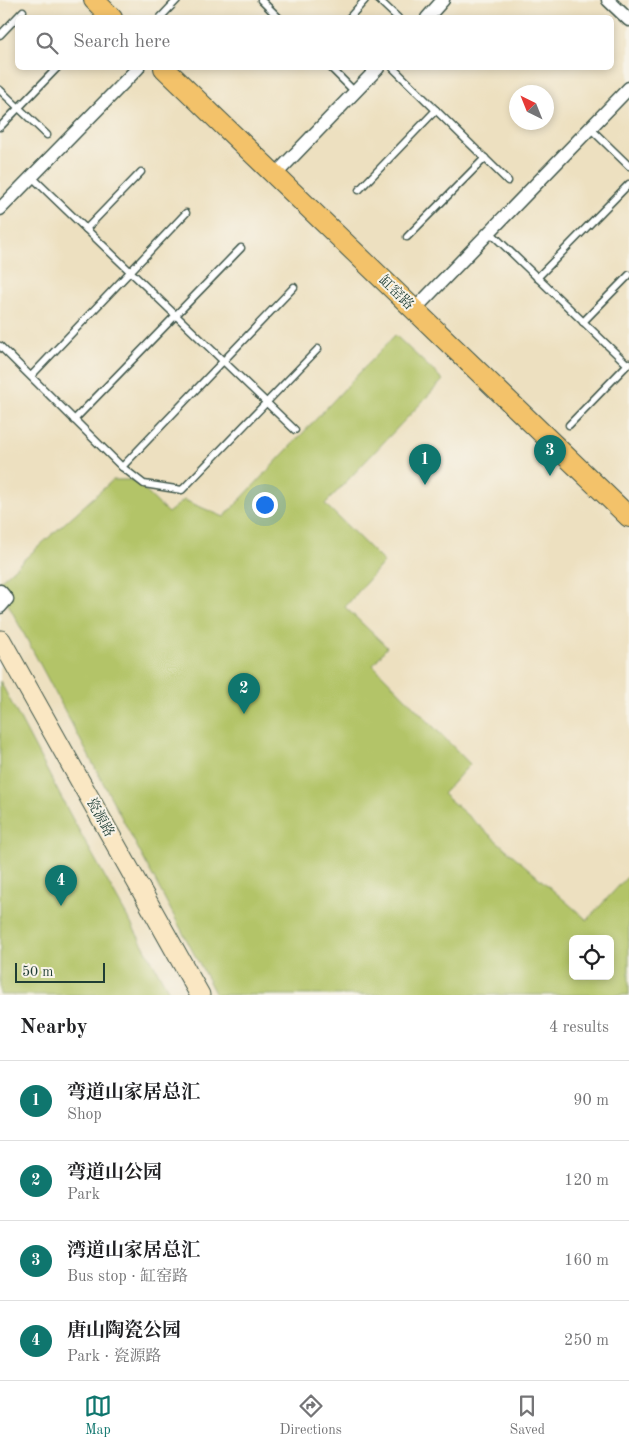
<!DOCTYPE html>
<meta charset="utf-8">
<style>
:root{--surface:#fff;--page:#f6f6f6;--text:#202124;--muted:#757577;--line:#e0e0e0;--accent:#0f766e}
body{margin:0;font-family:"Old Standard TT","Noto Serif SC",serif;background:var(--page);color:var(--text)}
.controls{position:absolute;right:15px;bottom:15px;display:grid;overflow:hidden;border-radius:8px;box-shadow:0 2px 8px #0003}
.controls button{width:45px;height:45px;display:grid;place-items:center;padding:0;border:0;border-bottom:1px solid var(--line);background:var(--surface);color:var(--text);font:25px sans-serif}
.compass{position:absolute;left:509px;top:85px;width:45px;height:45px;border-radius:50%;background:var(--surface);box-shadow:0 2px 8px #0003;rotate:317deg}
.scale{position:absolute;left:15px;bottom:12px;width:90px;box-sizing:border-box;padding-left:5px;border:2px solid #1f3d34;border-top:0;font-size:14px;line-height:18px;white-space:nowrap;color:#1f3d34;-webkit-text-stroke:4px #f7f3e8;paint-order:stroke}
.you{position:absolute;left:264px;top:504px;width:18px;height:18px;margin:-12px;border:4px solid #fff;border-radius:50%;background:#1a73e8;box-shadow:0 0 0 8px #1a73e833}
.badge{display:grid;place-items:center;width:32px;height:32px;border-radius:50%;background:var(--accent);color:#fff;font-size:16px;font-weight:700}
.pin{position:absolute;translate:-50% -41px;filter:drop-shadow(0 1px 2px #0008)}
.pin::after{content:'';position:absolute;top:26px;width:18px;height:15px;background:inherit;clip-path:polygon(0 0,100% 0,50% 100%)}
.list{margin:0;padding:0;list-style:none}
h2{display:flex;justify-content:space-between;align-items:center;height:65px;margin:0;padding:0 20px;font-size:21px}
h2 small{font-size:16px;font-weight:400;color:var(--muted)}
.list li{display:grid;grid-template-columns:32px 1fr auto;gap:15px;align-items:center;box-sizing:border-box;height:80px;padding:0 20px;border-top:1px solid var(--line)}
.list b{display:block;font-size:19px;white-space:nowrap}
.list p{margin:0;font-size:16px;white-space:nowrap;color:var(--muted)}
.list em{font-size:16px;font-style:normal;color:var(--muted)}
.icon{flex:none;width:28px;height:28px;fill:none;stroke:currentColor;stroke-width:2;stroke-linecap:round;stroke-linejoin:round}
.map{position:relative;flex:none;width:629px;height:995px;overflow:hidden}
.search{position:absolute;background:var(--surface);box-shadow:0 2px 8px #0003;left:15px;right:15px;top:15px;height:55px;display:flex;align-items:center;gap:12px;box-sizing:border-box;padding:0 18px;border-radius:8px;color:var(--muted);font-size:19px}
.sheet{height:385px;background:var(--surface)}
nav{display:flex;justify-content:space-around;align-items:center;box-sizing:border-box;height:70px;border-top:1px solid var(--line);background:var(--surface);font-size:14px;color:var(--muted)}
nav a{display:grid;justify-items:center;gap:2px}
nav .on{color:var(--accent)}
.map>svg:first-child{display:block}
.green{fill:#b3c467;stroke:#69804e;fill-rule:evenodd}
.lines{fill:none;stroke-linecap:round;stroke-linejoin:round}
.lane-casing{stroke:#3e5549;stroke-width:9}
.street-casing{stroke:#3e5549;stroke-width:15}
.secondary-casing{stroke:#3e5549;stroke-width:21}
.primary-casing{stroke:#3e5549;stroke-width:22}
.lane{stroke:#fff;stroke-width:6}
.street{stroke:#fff;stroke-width:12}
.secondary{stroke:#fae7c3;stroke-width:19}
.primary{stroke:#f3c26a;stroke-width:20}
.labels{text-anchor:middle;stroke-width:4;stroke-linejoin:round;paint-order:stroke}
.street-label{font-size:14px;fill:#1f3d34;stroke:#f7f3e8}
</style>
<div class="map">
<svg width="629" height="995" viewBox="0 0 629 995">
<rect width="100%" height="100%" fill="#f7f3e8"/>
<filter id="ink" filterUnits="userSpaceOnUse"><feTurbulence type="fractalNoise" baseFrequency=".02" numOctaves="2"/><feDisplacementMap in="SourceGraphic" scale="10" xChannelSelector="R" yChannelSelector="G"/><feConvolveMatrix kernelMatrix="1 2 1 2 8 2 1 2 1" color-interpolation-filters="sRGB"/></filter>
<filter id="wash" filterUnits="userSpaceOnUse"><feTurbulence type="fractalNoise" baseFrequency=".0096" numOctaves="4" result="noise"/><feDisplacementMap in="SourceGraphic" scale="20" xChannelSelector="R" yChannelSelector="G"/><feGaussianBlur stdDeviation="1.12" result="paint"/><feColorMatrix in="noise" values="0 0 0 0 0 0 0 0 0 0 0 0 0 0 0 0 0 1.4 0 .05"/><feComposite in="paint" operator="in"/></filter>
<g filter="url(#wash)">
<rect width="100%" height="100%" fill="#ede0c0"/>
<g class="green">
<path d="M395,335l48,45 -118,124 59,58 -39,45 42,40 -14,18 97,99 -27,30 144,126 42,-45v120h-413l-216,-406v-8l113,-101h21l34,33 16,-13 40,17zM573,939h37v37h-37z"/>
<path d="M0,681l72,137 99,177h-171z"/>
</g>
</g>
<g filter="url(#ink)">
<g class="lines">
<g class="lane-casing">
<g id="lane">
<path d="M261,0l18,18"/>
<path d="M379,0l19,18"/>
<path d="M160,18l17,-18"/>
<path d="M349,18l16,-18"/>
<path d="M0,35l23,-24"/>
<path d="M331,68l24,24"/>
<path d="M393,68l115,113"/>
<path d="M0,90l47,45"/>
<path d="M0,127l57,-59"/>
<path d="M590,128l39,38"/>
<path d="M32,177l263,253"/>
<path d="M359,190l77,-80"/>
<path d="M86,229l55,-57"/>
<path d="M490,232l137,132"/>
<path d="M407,237l78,-79"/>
<path d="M537,278l92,-94"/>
<path d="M583,322l46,-47"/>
<path d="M0,346l122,121 22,17 38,6 136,-141"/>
<path d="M31,376l155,-163"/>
<path d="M74,420l167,-172"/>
<path d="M569,425l60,-62"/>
<path d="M122,467l172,-180"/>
</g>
</g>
<g class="street-casing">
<g id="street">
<path d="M608,0l21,20"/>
<path d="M427,18l16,-18"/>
<path d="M275,175l103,-107"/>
<path d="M0,209l138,-141"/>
<path d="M415,309l214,-221"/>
<path d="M0,591l7,8 -7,8"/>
</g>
</g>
<g class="secondary-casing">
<path id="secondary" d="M1,640l199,355"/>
</g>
<g class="primary-casing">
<g id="primary">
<path d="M94,0l18,18"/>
<path d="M164,68l465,449"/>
</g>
</g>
<use href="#lane" class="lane"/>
<use href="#street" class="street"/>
<use href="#secondary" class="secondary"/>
<use href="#primary" class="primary"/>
</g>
</g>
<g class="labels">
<g class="street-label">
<text transform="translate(397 292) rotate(44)" y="5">缸窑路</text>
<text transform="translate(101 817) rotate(61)" y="5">瓷源路</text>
</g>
</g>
</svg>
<div class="controls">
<button><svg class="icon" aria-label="locate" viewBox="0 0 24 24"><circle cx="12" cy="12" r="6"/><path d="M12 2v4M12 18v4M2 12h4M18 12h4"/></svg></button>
</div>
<svg class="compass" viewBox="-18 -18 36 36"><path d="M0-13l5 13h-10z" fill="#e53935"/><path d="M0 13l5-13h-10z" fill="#757577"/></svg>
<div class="scale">50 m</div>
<div class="you"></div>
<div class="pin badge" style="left:425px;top:485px">1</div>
<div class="pin badge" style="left:244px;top:714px">2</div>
<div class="pin badge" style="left:550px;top:476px">3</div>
<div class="pin badge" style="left:61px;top:906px">4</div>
<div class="search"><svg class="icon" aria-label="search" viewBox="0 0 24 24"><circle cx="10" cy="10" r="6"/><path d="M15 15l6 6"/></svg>Search here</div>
</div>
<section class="sheet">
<h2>Nearby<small>4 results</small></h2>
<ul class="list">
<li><span class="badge">1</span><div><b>弯道山家居总汇</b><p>Shop</p></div><em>90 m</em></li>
<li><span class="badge">2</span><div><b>弯道山公园</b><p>Park</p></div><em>120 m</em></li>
<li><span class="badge">3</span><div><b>湾道山家居总汇</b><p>Bus stop · 缸窑路</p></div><em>160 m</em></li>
<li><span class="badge">4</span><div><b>唐山陶瓷公园</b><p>Park · 瓷源路</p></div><em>250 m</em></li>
</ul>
</section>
<nav>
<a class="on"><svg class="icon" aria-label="map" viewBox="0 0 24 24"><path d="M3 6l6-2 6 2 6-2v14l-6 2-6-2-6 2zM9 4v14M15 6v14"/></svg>Map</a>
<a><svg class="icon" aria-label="directions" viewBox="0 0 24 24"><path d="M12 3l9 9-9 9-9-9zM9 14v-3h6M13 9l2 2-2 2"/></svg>Directions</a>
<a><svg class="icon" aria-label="saved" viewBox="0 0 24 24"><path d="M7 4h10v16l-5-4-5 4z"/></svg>Saved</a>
</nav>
